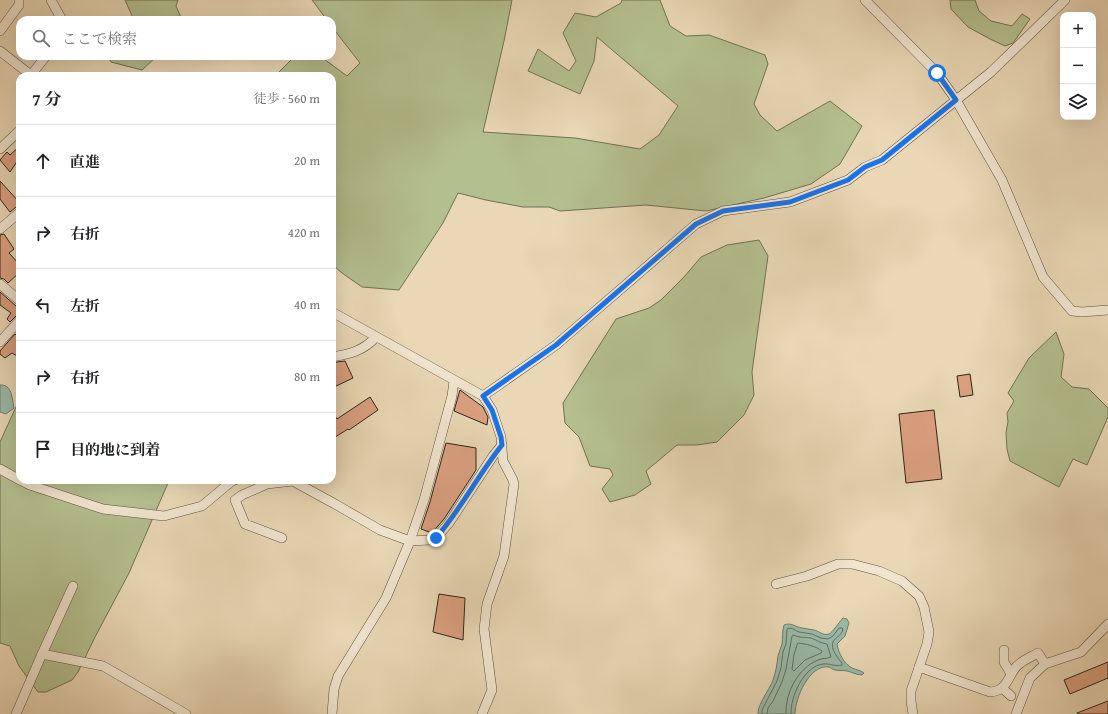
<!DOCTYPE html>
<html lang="ja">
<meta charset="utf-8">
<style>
:root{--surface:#fff;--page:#f2f2f2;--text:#202124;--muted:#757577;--line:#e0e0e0}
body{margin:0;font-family:"Gentium Book Plus","Noto Serif JP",serif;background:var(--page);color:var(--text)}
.controls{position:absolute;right:12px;top:12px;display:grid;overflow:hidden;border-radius:8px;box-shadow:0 4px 16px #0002}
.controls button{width:36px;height:36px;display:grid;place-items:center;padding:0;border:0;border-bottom:1px solid var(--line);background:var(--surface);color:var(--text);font:20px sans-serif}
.stop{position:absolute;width:12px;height:12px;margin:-9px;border:3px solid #1a73e8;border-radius:50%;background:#fff}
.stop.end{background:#1a73e8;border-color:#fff;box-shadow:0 1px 4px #0008}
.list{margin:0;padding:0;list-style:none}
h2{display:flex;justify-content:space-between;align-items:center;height:52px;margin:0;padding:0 16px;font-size:17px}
h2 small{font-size:13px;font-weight:400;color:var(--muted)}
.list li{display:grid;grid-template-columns:26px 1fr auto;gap:12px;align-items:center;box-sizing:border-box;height:72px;padding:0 16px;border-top:1px solid var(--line)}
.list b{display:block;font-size:15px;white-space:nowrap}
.list em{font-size:13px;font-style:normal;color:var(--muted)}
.icon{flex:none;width:22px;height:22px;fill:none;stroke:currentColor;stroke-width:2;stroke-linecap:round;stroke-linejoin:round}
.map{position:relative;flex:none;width:1108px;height:714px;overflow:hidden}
.search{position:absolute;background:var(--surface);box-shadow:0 4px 16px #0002;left:16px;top:16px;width:320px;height:44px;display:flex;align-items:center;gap:10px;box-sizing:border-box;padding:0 14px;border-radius:12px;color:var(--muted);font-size:15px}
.panel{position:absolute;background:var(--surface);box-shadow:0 4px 16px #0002;left:16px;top:72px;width:320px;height:412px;border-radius:12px}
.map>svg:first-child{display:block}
.green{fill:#b4bf8f;stroke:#717254}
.water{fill:#99baa8;stroke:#6e7e6f}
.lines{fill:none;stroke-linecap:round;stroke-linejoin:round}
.shore{stroke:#647061;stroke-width:1}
.building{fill:#dba080;stroke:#2e251a}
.minor-casing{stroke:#5d5241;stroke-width:10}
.minor{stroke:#f1e5cf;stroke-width:9}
.route{stroke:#1a73e8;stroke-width:5}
</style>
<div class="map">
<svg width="1108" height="714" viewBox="0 0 1108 714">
<rect width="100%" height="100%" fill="#e9d7b5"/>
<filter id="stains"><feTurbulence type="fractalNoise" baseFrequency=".005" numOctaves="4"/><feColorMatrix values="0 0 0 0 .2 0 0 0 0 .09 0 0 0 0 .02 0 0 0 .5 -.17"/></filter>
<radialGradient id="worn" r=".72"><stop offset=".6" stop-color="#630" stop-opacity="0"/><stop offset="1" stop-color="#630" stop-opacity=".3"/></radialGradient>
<g class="green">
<path d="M125,0h53l-2,6 6,14h-48z"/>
<path d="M312,0h200l-8,41 -21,91 92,6 65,11 19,-14 19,-29 -81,-69 -3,24 -14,33 -52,-23 10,-22 31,22 7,-10 -13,-28 12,-20 21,4 25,-14 1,-3h38l10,26 16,10 23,-1 56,20 3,9 -14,40 6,11 17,16 53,-30 32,25 -22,38 -29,20 -47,14 -58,13 -60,-6 -86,6 -11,-4h-26l-37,-7 -28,-7 -15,30 -44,67 -37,-3 -20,-14 -10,-9v-188h-57l20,-20h25l27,20 13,-13 -28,-36v-7h-5z"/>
<path d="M950,0h25l4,11 12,10 21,5 10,-12 8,5 -17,24 -8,3 -15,-7 -22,-12 -17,-18z"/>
<path d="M108,56l18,3 11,-3h20l-15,14 -31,-8z"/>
<path d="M759,240l9,16 -16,116 2,23 -10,20 -27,27 -20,3h-20l-31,26 5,13 -16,11 -25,7 -8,-13 11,-14 -3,-6 -20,-3 -11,-29 -14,-14 -2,-20 14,-22 39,-62 33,-11 12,-8 23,-23 17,-20 26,-12z"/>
<path d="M1056,332l8,22 -3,23 11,10 17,2 19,19v9l-21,48 -14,-6 -14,28 -49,-26 -3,-12 -1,-17 2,-10 -1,-9 7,-12 -6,-8 21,-35z"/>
<path d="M20,401v79h148v3l-39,90 -34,64 -17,35 -6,8 -26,12h-8l-19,-26 -9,-20 -10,-3v-201l16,-35z"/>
</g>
<g class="water">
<path d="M0,385c12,-1 12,13 14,23l-8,6 -6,-2z"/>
<path d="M843,618l4,1 2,4 -4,13 -8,8c1,8 7,20 15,24 5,2 8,2 12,5l-2,2c-6,0 -10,-3 -15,-4 -4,-1 -8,0 -12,-1 -3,-1 -4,-2 -6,-3 -20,-3 -34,32 -34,47h-37c-1,-9 12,-25 15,-34 3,-8 4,-16 5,-24 1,-4 3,-8 4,-12 1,-6 0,-13 2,-19 7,-3 11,2 18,3 4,1 8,1 12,2 5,1 9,6 15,4 3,-1 11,-13 14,-16z"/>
</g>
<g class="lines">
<g class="shore">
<path d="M798,643c8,1 18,3 24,8l-1,2 -16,7 -11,11 -2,-2 2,-14z"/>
<path d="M762,714v-4l2,-4 13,-25 4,-13 2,-16 3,-8 1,-15 4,-1 8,4 13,2 9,4 7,1 5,-3 6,-8h3l1,1c-2,8 -7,7 -10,13 -3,7 5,16 9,21v2c-7,2 -12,-2 -19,-1 -19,2 -33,33 -32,50"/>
<path d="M767,714l1,-6 5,-7 9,-19 4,-13 6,-33 2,-1c5,3 11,2 17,3 6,2 9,5 16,6l4,13c-4,2 -9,1 -13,3 -20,8 -33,33 -32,54"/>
</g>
</g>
<g class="building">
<path d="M20,146v11l-10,15 -10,-12 7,-8 3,3z"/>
<path d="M0,181l20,22v3l-4,1 -6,5 -10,-13z"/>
<path d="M4,234l10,15 -5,4 11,12v7l-12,11 -4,-4 -4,-1v-43z"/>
<path d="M0,292l16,14 4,1v7l-4,2 -6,6 -3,-3 4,-6 -11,-8z"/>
<path d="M15,334l5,4v20l-8,-5 -7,5 -5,-4v-3z"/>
<path d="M345,361l8,17 -21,10v-24l5,-2z"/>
<path d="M970,374l3,21 -13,2 -3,-21z"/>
<path d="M460,390l23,17 5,10 -1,8 -33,-14z"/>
<path d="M370,397l8,13 -29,20 -1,-1 -16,10v-28l5,8z"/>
<path d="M934,410l8,69 -36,4 -7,-69z"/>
<path d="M446,443l30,5v22l-32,49 -12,14 -11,-4 9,-27z"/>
<path d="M439,594l26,4 -2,42 -30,-8z"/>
<path d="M1108,662v16l-38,16 -6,-14z"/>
<path d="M1108,701v13h-31v-1z"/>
</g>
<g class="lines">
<g class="minor-casing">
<g id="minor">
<path d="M51,0l11,20"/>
<path d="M865,0l72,73 19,27 46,80 41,97 29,34 10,1 26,-2"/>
<path d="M0,31l19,-26v-5"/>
<path d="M0,51l32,25"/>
<path d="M31,75l15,-19"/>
<path d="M0,149l20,-19"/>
<path d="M0,229l20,-17"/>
<path d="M0,284l20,17"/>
<path d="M332,312l151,84 9,14 9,27 2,24 10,19 1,4 -10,72 -17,48 -3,25 8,61 -10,24"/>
<path d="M0,342l20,-22"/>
<path d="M332,357c18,-3 31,-6 44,-20"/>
<path d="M483,396l73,-51 140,-121 27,-13 67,-9 58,-22 17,-13 17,-7 109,-88 74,-72"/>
<path d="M0,469l20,11"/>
<path d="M20,480l10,5 73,24 61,7 38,-10 30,-25 3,-1"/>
<path d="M282,538l-37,-14 -10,-24 7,-5 25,-11 26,-3 42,23 45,26 30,11 19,-1 7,-2 13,-15 44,-67 9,-11"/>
<path d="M776,584l31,-8 31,-12h14l27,7 23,10 17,15 5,11 5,25 -2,12 -16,47v10l2,13"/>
<path d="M1004,650v12l7,12"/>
<path d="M42,654l61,12 83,48"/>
<path d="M919,667l71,25c17,-1 17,-14 26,-25 5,-6 15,-10 22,-14l7,11"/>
<path d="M1002,688l9,8"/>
<path d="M16,714l26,-60 31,-68"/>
<path d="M332,714l2,-25 4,-13 48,-78 24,-57 14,-41 28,-104 2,-15"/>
<path d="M1016,714l14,-36 15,-14 36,-12 27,-28"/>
</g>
</g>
<use href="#minor" class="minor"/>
</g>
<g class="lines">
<path class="route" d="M436,538c25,-29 42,-63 66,-93l-1,-8 -9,-27 -9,-14 73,-51 140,-121 27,-13 67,-9 58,-22 17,-13 17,-7 74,-60 -19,-27"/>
</g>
<rect width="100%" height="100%" filter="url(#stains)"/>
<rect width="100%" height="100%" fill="url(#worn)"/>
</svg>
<div class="controls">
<button>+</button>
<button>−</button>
<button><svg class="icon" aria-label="layers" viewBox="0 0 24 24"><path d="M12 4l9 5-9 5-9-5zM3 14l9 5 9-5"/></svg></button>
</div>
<div class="stop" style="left:937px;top:73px"></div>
<div class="stop end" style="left:436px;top:538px"></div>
<div class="search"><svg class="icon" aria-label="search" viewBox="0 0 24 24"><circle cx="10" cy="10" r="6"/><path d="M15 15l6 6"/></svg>ここで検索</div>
<section class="panel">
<h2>7 分<small>徒歩 · 560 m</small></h2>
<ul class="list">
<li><svg class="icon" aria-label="ahead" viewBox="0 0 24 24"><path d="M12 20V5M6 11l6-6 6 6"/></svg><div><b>直進</b></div><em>20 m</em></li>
<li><svg class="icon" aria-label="right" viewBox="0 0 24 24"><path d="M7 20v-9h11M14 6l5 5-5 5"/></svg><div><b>右折</b></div><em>420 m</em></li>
<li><svg class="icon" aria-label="left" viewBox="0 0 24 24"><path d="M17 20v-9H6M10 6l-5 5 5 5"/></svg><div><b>左折</b></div><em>40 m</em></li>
<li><svg class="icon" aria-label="right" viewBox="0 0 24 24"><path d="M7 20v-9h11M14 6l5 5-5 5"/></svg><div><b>右折</b></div><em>80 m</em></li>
<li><svg class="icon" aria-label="arrive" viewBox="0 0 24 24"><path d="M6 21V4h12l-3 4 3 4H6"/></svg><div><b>目的地に到着</b></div></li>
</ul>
</section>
</div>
